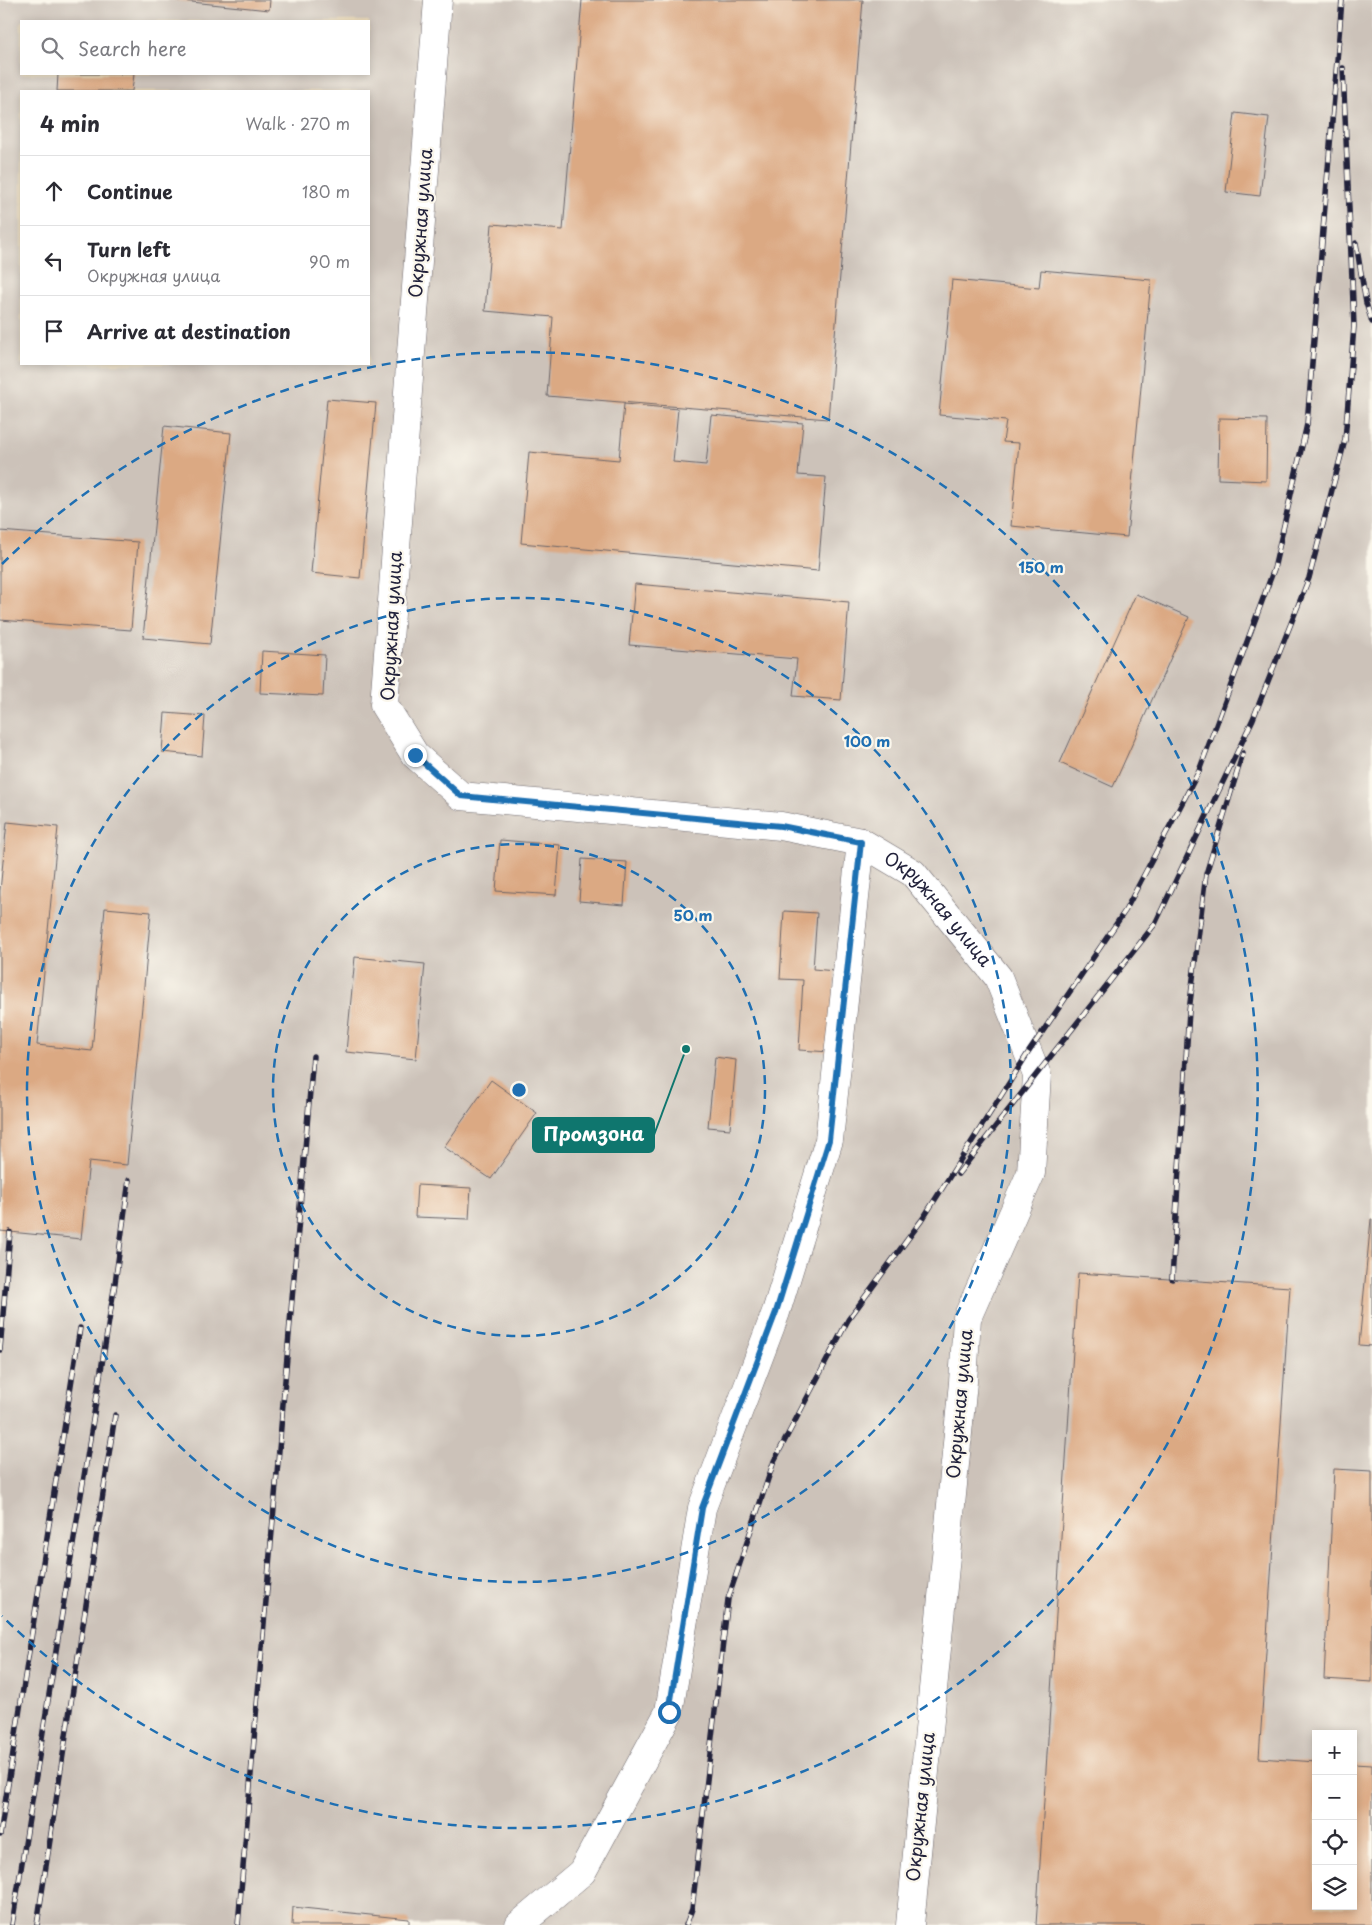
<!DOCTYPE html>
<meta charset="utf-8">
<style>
:root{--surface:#fff;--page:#f2f2f3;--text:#2b2b33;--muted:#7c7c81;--line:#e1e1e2}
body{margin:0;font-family:"Playpen Sans",sans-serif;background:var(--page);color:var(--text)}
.controls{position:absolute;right:15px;bottom:15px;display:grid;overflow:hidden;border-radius:0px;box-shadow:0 2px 8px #0003}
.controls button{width:45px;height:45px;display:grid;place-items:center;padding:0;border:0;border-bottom:1px solid var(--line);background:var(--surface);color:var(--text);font:25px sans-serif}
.stop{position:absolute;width:15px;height:15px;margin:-11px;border:4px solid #1f6fb2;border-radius:50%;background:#fff}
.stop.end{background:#1f6fb2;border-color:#fff;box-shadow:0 1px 5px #0008}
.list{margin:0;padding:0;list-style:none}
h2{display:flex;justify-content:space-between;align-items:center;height:65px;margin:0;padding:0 20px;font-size:21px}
h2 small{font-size:16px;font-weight:400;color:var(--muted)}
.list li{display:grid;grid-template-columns:32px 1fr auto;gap:15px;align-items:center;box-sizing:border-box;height:70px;padding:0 20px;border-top:1px solid var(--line)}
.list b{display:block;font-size:19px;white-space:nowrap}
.list p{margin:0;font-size:16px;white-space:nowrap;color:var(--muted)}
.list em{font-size:16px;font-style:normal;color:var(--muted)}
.icon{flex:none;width:28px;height:28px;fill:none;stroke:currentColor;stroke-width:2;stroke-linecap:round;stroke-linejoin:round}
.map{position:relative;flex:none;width:1372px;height:1925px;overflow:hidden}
.search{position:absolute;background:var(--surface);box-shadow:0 2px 8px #0003;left:20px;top:20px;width:350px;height:55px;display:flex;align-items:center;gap:12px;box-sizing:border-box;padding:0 18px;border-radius:0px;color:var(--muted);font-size:19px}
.panel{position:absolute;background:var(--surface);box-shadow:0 2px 8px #0003;left:20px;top:90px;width:350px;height:275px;border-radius:0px}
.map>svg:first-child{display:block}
.industrial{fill:#ccc2b9;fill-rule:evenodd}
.building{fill:#dba983}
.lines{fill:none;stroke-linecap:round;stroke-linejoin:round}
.minor-casing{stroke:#696367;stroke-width:29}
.minor{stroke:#fff;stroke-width:28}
.rail-casing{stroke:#22223b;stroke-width:5.5}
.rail{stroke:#fbf7ec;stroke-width:4;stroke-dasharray:11;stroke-linecap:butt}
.route{stroke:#1f6fb2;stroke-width:6}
.ring{fill:none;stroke:#1f6fb2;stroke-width:2.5;stroke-dasharray:9 6}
.labels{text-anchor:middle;stroke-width:4.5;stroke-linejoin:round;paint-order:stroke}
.street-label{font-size:18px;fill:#22223b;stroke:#fbf7ec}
.centre{fill:#1f6fb2;stroke:#fbf7ec;stroke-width:2.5}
.ring-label{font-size:15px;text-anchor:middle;font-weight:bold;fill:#1f6fb2;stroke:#fbf7ec;stroke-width:4.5;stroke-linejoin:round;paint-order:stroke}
.leader{fill:none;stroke:#0f766e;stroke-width:2}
.callout-dot{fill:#0f766e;stroke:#fbf7ec;stroke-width:2}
.callout{fill:#0f766e;stroke:#0f766e;stroke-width:2}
.callout-label{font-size:19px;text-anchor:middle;font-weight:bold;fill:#fff}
</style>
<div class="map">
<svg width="1372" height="1925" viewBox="0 0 1372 1925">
<rect width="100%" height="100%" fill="#fbf7ec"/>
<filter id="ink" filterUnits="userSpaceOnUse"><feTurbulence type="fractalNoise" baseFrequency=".02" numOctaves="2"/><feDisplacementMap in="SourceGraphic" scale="10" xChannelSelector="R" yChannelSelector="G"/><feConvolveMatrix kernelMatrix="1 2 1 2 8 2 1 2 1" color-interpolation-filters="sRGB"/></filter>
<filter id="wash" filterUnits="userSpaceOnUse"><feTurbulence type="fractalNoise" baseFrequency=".0096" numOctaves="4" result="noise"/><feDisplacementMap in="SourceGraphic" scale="20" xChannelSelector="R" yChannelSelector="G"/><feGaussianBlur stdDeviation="1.12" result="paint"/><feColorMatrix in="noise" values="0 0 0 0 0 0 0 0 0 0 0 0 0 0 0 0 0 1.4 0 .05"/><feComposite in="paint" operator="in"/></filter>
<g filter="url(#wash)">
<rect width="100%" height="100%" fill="#eddcb9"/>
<path class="industrial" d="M0,0h1372v1925h-1372zM21,21h348v53h-348zM21,91h348v273h-348zM1316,1734h37v172h-37z"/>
<g id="blocks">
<g class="building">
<path d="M172,0h98l-1,10z"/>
<path d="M582,0h281l-35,419 -281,-23 6,-79 -68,-6 7,-87 71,6z"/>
<path d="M58,74h76l-2,17h-75z"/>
<path d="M1235,113l34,4 -9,79 -34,-4z"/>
<path d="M1041,270l110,10 -24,257 -116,-11 8,-83 -16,-1 3,-21 -67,-6 13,-135 87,8z"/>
<path d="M327,399l49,4 -16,175 -49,-5z"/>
<path d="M624,404l54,5 -5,53 33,3 5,-50 92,8 -5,52 28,2 -8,94 -297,-28 8,-91 90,8z"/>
<path d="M1219,418l48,1 -1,62 -48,-2z"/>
<path d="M164,426l67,7 -21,211 -67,-6z"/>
<path d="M0,531l138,11 -7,88 -131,-10z"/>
<path d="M635,584l214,18 -8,98 -48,-4 4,-37 -168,-14z"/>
<path d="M1136,594l53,23 -76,170 -53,-24z"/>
<path d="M262,651l63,4 -2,41 -63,-3z"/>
<path d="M165,713l40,3 -3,40 -40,-4z"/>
<path d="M7,822l51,5 -21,218 55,6 13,-143 46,4 -24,253 -38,-4 -8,78 -81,-8v-340z"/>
<path d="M500,840l60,5 -4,50 -60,-4z"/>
<path d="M582,859l45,3 -3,43 -45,-4z"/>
<path d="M784,911l33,2 -4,56 22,2 -5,81 -31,-2 4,-70 -23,-1z"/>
<path d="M355,957l70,7 -9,95 -70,-7z"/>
<path d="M715,1057l21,3 -6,69 -22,-2z"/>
<path d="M491,1080l46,33 -46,66 -47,-32z"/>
<path d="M417,1185l54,3 -2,31 -54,-2z"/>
<path d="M1371,1219h1v127l-13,-1z"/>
<path d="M1078,1273l212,14 -31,471 57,4v144h37v-142l19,1v160h-336z"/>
<path d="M1334,1469l38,2v211l-48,-3z"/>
<path d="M293,1907l116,12v6h-117z"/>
</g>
</g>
</g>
<g filter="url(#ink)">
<use href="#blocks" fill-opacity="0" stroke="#696367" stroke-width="1"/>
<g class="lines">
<g class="minor-casing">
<g id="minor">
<path id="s1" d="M438,0l-54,705 31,50 46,41 320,30 80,16 52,31 85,104 39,98 -6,98 -64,145 -4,64 -53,543"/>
<path d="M519,1925l63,-53 87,-160 33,-204 74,-196 53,-172 32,-298"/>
</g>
</g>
<use href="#minor" class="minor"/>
<g class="rail-casing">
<g id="rail">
<path d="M1356,243l10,60 6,19"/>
<path d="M958,1174l197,-250 98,-205 56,-141 36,-138 9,-114 -11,-258"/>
<path d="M1172,1279l17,-268 17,-137 37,-121"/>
<path d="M0,1350l10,-118"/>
<path d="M0,1835l80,-507"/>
<path d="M12,1925l103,-642 14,-103"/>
<path d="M37,1925l78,-510"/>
<path d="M238,1925l75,-869"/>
<path d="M686,1925l6,-16 36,-310 46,-138 74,-141 76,-103 104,-164 97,-142 74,-140 75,-202 33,-145 35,-424"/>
</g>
</g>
<use href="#rail" class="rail"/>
</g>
</g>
<g class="lines" filter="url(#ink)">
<path class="route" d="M415,755l46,41 320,30 80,16 -32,298 -53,172 -74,196 -33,204"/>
</g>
<g class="ring">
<circle cx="519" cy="1090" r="246"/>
<circle cx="519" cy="1090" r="492"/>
<path d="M2 564A738 738 0 1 1 2 1616"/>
</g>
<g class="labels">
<g class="street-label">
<text transform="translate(421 223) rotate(-86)" y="6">Окружная улица</text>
<text transform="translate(392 626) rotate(-87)" y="6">Окружная улица</text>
<text dy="6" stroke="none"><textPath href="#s1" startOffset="1334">Окружная улица</textPath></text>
<text transform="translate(960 1404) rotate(-85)" y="6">Окружная улица</text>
<text transform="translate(921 1807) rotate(-84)" y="6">Окружная улица</text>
</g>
</g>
<circle cx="519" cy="1090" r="8" class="centre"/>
<g class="ring-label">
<text x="1041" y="573">150 m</text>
<text x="867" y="747">100 m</text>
<text x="693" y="921">50 m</text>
</g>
<path class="leader" d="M686 1049L654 1135"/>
<circle class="callout-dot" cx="686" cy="1049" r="5"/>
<rect class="callout" x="533" y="1118" width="121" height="34" rx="5"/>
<g class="callout-label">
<text x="594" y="1141">Промзона</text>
</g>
</svg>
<div class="controls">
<button>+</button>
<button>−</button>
<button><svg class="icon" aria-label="locate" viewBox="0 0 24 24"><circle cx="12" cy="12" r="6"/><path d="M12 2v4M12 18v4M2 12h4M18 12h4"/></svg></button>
<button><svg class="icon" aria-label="layers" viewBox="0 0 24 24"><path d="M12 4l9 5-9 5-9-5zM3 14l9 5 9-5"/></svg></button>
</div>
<div class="stop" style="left:669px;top:1712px"></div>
<div class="stop end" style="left:415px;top:755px"></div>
<div class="search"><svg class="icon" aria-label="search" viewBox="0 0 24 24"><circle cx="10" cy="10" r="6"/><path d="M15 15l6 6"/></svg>Search here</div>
<section class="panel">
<h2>4 min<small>Walk · 270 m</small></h2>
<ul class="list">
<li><svg class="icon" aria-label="ahead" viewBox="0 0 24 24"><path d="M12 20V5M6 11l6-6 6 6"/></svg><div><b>Continue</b></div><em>180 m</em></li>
<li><svg class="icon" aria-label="left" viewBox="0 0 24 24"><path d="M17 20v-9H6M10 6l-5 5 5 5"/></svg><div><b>Turn left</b><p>Окружная улица</p></div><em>90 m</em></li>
<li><svg class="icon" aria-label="arrive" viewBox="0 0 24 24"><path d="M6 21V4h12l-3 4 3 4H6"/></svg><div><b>Arrive at destination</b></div></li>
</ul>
</section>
</div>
